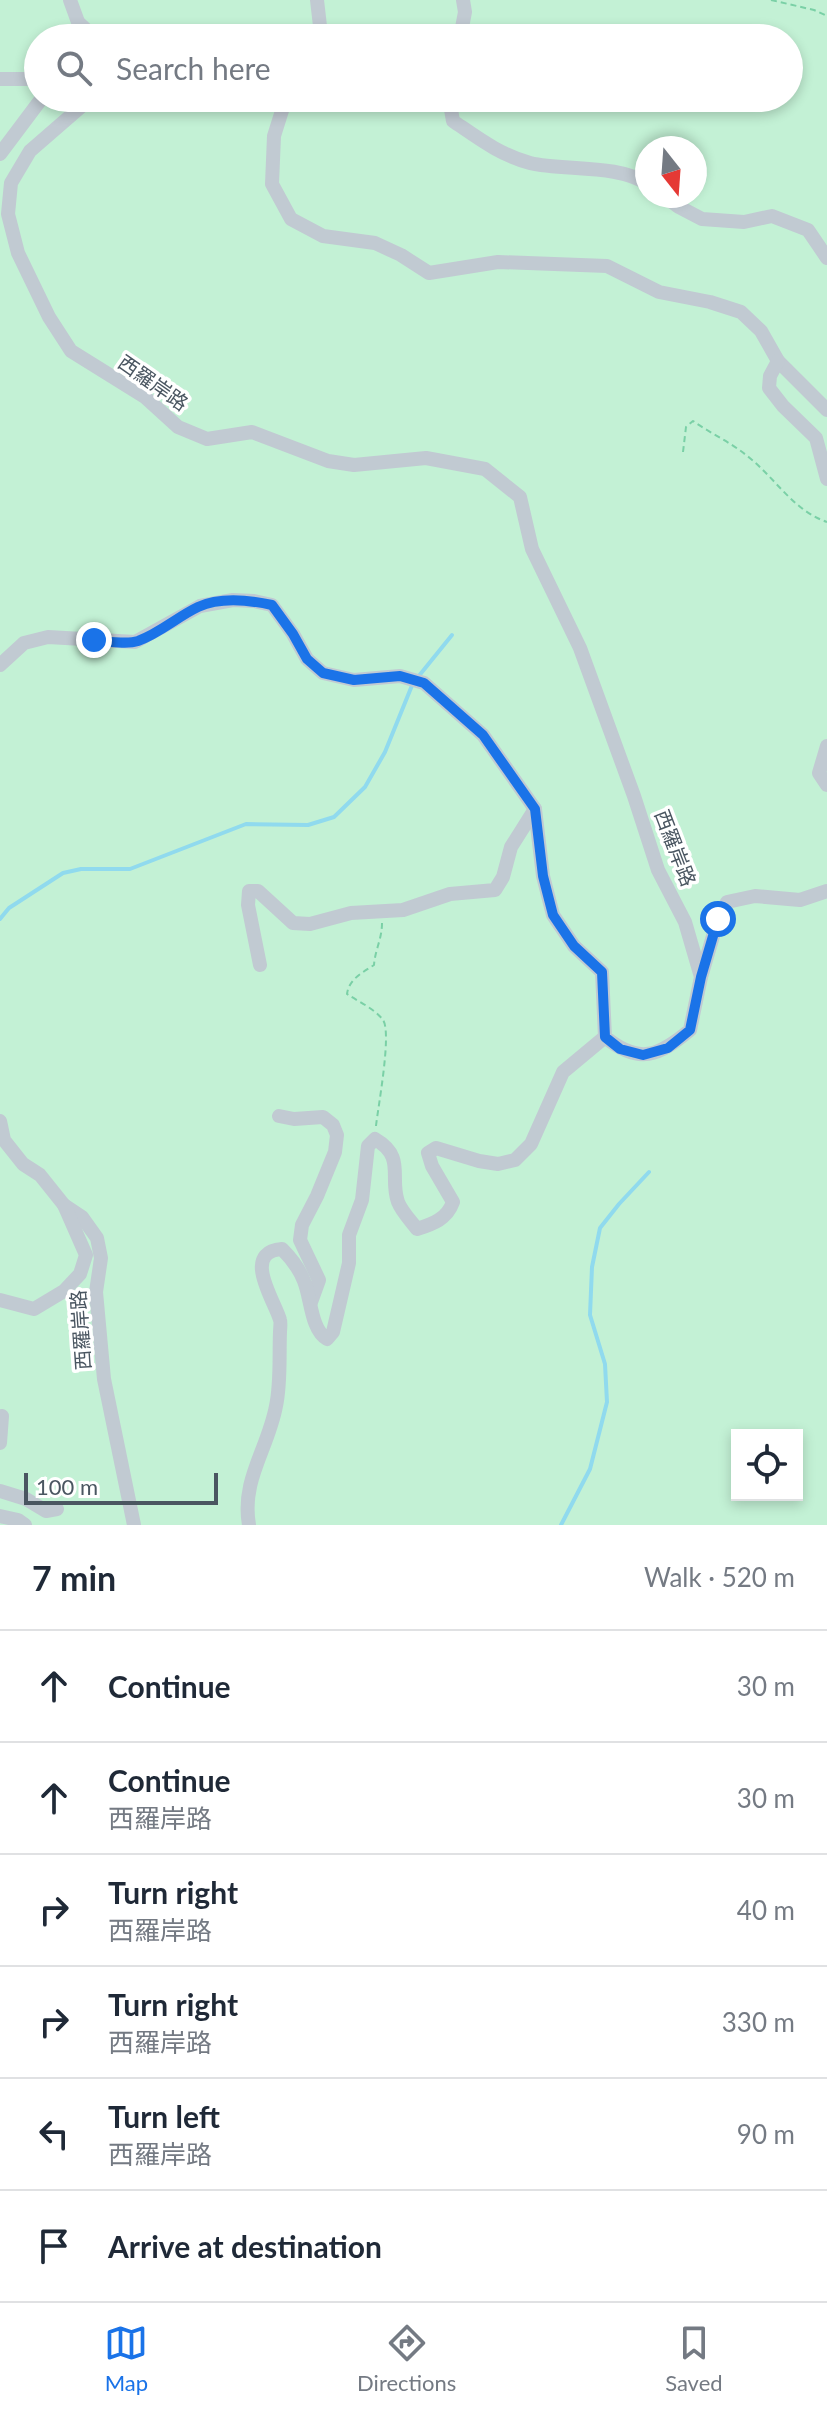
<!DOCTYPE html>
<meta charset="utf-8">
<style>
:root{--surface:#fff;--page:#f2f2f3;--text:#1f2937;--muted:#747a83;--line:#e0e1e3;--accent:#1a73e8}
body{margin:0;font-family:Lato,"Noto Sans TC",sans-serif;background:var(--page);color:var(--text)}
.controls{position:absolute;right:24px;bottom:24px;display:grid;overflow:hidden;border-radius:0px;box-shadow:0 4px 12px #0003}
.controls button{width:72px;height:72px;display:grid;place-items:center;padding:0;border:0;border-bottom:2px solid var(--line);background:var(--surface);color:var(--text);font:40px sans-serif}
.compass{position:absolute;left:635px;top:136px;width:72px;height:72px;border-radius:50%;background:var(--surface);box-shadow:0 4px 12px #0003;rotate:163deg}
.scale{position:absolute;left:24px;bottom:20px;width:194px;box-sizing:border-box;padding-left:8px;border:4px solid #4a5661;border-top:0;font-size:22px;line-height:28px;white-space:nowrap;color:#4a5661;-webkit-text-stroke:6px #fff;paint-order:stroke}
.stop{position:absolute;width:24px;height:24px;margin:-18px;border:6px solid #1a73e8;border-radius:50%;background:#fff}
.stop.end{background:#1a73e8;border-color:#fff;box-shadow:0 2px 8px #0008}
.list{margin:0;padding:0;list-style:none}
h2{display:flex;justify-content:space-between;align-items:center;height:104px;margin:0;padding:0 32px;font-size:34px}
h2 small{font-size:26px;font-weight:400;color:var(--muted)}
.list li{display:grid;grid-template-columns:52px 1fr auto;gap:24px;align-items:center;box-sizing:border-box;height:112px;padding:0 32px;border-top:2px solid var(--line)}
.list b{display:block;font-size:30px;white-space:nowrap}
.list p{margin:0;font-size:26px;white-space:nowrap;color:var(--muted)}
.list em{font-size:26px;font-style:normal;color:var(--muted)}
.icon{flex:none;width:44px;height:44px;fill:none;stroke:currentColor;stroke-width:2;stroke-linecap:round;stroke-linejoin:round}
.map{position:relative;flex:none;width:827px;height:1525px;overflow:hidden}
.search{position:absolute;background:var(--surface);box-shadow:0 4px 12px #0003;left:24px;right:24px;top:24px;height:88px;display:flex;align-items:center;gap:20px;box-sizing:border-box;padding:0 28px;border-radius:44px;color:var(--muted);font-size:30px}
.sheet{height:776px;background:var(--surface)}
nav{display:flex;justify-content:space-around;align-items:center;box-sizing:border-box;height:112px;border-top:2px solid var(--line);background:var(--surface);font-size:22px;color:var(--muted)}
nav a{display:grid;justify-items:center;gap:4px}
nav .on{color:var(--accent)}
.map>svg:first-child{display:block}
.green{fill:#c3f1d5;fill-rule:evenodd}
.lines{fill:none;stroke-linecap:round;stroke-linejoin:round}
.stream{stroke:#90daee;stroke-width:4}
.path{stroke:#7ad0a6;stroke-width:2;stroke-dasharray:6 4;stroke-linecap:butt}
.minor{stroke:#c1cad2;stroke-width:14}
.route{stroke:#1a73e8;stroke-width:10}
.labels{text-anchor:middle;stroke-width:7;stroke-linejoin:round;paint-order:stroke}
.street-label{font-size:20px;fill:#4a5661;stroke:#fff}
</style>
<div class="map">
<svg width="827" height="1525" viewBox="0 0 827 1525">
<rect width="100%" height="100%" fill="#f5f3f3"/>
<path class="green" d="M0,0h827v1525h-827zM38,38h751v60h-751zM647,148h48v48h-48zM737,1435h60v60h-60z"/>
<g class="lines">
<g class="stream">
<path d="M418,677l34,-42"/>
<path d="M0,919l9,-11 54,-35 18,-4h49l116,-45 62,1 26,-8 31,-30 20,-35 28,-69"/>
<path d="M561,1525l29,-56 17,-67 -2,-38 -15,-49 2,-48 8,-39 19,-24 30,-32"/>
</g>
<g class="path">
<path d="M771,0l43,10 13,6"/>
<path d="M683,452l3,-25 7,-6c17,12 37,21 53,34 29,22 46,55 81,67"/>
<path d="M376,1126c2,-19 16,-93 7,-106 -8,-11 -24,-18 -36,-26 2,-15 15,-21 27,-29 1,-15 8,-26 8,-42"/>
</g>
<g class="minor">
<path d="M70,0l8,22 17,16"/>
<path d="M314,38l6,-12 -3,-26"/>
<path d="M460,38l5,-26 -2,-12"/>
<path d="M0,79h36l2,2"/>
<path d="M286,98l-12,38 -2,48 19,35 32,17 52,7 26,12 28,18 69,-11 109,4 52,26 51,10 31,10 20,19 17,30 49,49"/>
<path d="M449,98l4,23c25,17 47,34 77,42 32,8 90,1 117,21"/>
<path d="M0,154l42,-56"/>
<path d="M664,196l15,11 23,12 42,3 28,-6 36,14 19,28"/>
<path d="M778,361l-8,15 -1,12 14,18 33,32 11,41"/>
<path d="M0,665l24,-22 24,-6 87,5 65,-36 33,-6 21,1 18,4 21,29 14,25 16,14 31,7 46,-4 24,7 59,52 52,74 8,67 10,39 21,31 28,26 3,65c34,28 54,19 85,-7l11,-53 -16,-55 -27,-52 -24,-74 -54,-148 -48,-99 -12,-52 -35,-28 -59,-11 -72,7 -26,-4 -76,-29 -45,7 -29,-12 -33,-30 -74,-46 -22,-34 -31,-64 -10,-39 3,-31 19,-32 61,-53"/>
<path d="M827,746l-8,27 8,12"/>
<path d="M260,965l-12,-60 1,-14h9l35,32 17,1 41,-11 52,-3 47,-16 45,-4 8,-13 8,-30 24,-38"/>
<path d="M701,977l17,-58 9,-17 28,-6 45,4 27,-9"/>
<path d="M279,1116l15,3 29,-2 10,8 4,10 -2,17 -18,44 -15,29 -2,15 19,40 -8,22"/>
<path d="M0,1121l4,19 19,24 17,11 24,30 18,12 15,21 4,20 -5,34 8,87 30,146"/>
<path d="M0,1300l34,9 30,-18 16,-17 6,-19 -22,-50"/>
<path d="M0,1443l2,-27"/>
<path d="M0,1491l26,8 20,12 11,-2"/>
<path d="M0,1516l18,4 7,5"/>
<path d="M249,1525c-8,-45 19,-76 27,-119 5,-23 3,-50 4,-74 0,-2 1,-10 0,-12 -4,-17 -40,-68 2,-71 10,10 17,19 22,32 7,17 7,49 23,58l6,-7 16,-69v-28l13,-35 6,-54 7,-7c31,18 14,38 23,63 4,10 13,19 19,27 16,-5 30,-10 36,-27l-21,-36 -4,-13 8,-5 43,13 19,3 17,-4 16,-16 32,-72 42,-35"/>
</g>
</g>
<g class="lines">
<path class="route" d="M94,640c13,1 32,5 44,1 22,-8 39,-24 60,-34 22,-10 51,-7 74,-2l21,29 14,25 16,14 31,7 46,-4 24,7 59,52 52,74 8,67 10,39 21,31 28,26 3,65 15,12 23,6 25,-7 22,-18 11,-53 17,-58"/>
</g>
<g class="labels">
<g class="street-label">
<text transform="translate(153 383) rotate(35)" y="7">西羅岸路</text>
<text transform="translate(675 848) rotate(69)" y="7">西羅岸路</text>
<text transform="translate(81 1330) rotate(-94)" y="7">西羅岸路</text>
</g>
</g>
</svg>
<div class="controls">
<button><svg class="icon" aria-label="locate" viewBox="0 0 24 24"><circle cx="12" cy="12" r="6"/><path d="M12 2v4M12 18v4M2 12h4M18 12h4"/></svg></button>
</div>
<svg class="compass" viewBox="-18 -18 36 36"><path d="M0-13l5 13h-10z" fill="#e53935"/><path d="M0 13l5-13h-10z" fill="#747a83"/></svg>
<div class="scale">100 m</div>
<div class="stop" style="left:718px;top:919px"></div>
<div class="stop end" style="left:94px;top:640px"></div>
<div class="search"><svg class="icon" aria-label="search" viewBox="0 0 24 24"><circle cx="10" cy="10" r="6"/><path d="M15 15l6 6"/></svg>Search here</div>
</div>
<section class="sheet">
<h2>7 min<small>Walk · 520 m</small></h2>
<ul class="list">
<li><svg class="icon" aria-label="ahead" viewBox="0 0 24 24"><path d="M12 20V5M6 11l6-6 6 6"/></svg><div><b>Continue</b></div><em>30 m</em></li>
<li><svg class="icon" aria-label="ahead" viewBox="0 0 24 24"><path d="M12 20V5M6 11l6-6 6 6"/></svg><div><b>Continue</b><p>西羅岸路</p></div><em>30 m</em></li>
<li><svg class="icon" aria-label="right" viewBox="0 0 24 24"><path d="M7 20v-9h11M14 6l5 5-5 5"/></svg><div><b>Turn right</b><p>西羅岸路</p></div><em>40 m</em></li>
<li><svg class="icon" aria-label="right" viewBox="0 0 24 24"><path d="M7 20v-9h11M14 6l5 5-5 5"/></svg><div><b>Turn right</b><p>西羅岸路</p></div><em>330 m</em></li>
<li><svg class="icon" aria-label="left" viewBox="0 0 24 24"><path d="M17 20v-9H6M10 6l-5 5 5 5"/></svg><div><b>Turn left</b><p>西羅岸路</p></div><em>90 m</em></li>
<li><svg class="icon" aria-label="arrive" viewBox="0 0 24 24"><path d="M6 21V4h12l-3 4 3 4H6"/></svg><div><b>Arrive at destination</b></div></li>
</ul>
</section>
<nav>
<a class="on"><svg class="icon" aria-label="map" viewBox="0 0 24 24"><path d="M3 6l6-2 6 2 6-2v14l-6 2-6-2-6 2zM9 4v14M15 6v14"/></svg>Map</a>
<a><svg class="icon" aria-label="directions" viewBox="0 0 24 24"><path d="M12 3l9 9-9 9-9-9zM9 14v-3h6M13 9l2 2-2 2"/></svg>Directions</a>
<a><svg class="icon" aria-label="saved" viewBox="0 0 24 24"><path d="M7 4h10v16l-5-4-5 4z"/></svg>Saved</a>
</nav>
